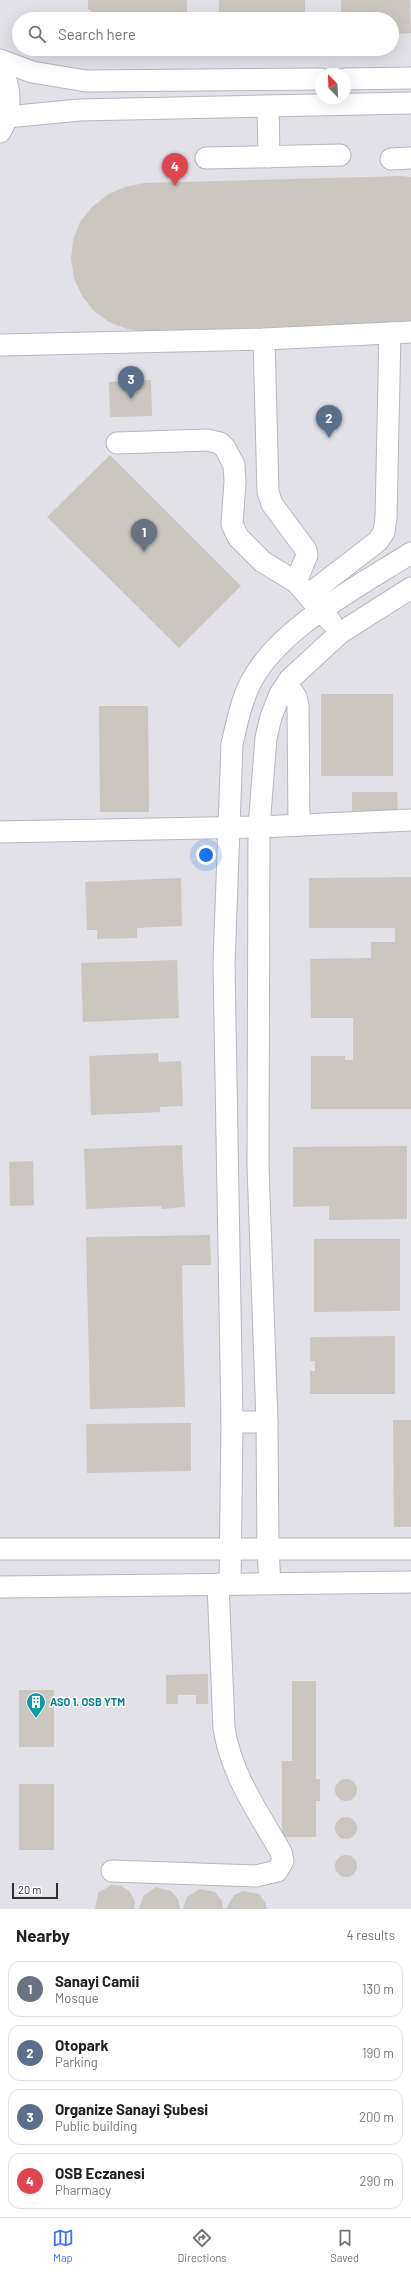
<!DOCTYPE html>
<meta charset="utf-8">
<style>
:root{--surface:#fff;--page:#f6f6f6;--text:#202124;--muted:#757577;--line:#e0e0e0;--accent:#3f70fe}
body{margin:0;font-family:Barlow,sans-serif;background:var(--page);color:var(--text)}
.compass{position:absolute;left:315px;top:68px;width:36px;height:36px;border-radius:50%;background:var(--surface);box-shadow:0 4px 16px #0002;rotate:337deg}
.scale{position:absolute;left:12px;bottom:10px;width:46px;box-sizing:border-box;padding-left:4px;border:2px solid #2e2e2e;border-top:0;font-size:11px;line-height:14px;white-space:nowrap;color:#2e2e2e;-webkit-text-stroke:3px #fff;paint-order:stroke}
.you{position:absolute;left:206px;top:855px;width:14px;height:14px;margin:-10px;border:3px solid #fff;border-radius:50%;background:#1a73e8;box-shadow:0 0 0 6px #1a73e833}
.badge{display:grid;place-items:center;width:26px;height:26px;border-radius:50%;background:var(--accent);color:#fff;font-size:13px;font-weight:700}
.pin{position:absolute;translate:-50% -33px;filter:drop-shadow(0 1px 2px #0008)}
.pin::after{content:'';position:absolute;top:21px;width:14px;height:12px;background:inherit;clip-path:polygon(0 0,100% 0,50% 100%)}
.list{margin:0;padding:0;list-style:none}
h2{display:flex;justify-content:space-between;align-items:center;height:52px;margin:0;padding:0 16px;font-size:17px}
h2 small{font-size:13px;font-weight:400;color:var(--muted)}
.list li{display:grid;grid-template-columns:26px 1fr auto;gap:12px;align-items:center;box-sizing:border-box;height:56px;margin:0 8px 8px;padding:0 8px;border:1px solid var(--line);border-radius:12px}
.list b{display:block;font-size:15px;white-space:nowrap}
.list p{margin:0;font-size:13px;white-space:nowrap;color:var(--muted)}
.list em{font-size:13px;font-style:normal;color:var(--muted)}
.icon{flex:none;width:22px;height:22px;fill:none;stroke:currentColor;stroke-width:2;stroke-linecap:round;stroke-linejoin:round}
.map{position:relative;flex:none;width:411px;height:1909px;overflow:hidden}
.search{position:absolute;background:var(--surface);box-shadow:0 4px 16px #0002;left:12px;right:12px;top:12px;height:44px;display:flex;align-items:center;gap:10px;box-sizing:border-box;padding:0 14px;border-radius:22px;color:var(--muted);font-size:15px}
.sheet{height:308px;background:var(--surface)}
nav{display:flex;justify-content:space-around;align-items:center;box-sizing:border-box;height:56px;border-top:1px solid var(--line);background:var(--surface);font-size:11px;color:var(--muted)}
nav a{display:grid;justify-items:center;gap:2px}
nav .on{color:var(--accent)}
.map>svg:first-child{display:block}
.industrial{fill:#e2e1e8;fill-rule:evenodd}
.building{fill:#cbc6bf}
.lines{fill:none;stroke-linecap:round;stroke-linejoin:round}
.minor-casing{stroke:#b4b8c1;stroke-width:23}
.minor{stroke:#fff;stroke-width:21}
.labels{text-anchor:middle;stroke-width:3;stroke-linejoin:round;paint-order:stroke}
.culture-label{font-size:11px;font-weight:bold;fill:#0d838f;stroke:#fff;text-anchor:start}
</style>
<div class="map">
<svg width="411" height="1909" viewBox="0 0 411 1909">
<rect width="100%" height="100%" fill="#efe8e1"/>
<path class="industrial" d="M0,0h411v1909h-411zM19,19h373v30h-373zM321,74h24v24h-24z"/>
<g class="building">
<path d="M88,0h99v19h-85l-14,-10z"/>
<path d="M219,0h86v13h-14v6h-56v-5h-16z"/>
<path d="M341,0h69l1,33 -19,1v-15h-51z"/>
<path d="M401,176l10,1v146l-265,8 -19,-2 -18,-7 -15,-11 -12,-15 -8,-18 -3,-19 2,-19 7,-18 12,-15 15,-12 18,-8 19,-4z"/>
<path d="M151,380l1,36 -42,1 -1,-35z"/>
<path d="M110,455l131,131 -62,62 -132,-131z"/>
<rect x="321" y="694" width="72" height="82"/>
<path d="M99,706h49l1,106h-49z"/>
<path d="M352,792h45l1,22h-46z"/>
<path d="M411,877v232h-100v-53h34v4h8v-42h-42l-1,-59 61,-1v-16h24v-14h-86v-50z"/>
<path d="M181,878l1,48 -45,2v10l-40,1v-9h-10l-2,-48z"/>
<path d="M177,960l2,58 -96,4 -2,-59z"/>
<path d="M158,1053l1,9 22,-1 2,45 -23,1v5l-69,3 -2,-59z"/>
<path d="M182,1145l3,62 -23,2 -1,-3 -75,3 -2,-60z"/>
<path d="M407,1146v73l-78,1v-14l-36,1v-60z"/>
<path d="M33,1161l1,44 -24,1 -1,-44z"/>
<path d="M210,1235l1,30h-29l3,142 -95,2 -4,-172z"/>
<path d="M314,1239h86v72l-86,1z"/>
<path d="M395,1336v58h-85v-23h5v-10h-5v-24z"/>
<path d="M393,1420h18v107h-17z"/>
<path d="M191,1423v48l-104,2 -1,-49z"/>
<path d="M208,1674v30h-12v-9h-18v9h-12v-29z"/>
<path d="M292,1681h24v98h4v22h-4v36h-34v-76h10z"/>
<rect x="19" y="1690" width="35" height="57"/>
<circle cx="346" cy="1790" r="11"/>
<rect x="19" y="1784" width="35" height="66"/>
<circle cx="346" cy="1828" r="11"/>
<circle cx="346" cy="1866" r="11"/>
<path d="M111,1885l11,1 8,6 5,10 -1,7h-39l3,-16z"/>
<path d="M156,1887l15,4 7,8 2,10h-41l4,-13z"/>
<path d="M200,1889l15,3 7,9 1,8h-40l4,-12z"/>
<path d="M243,1891l16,3 6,8 2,7h-41l8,-14z"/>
</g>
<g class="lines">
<g class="minor-casing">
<g id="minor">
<path d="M0,60l32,12 54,9 235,-2"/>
<path d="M0,70c13,17 11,44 0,62"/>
<path d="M345,79l66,-1"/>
<path d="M268,106l1,51"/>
<path d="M7,117l72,-7 332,-7"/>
<path d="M206,158l134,-3"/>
<path d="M391,159l20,-1"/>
<path d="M264,339l4,153 4,12 34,46 1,5 -11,27"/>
<path d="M0,345l264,-6 147,-7"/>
<path d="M117,443l90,-3 13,3 5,5 9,17 1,17 -3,42 6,13 25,25 33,20 35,40"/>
<path d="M308,595l70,-54 6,-9 2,-15 4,-184"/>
<path d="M287,684l9,13 2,9 1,119"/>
<path d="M0,832l259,-5 152,-7"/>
<path d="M232,1422h35"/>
<path d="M0,1549h411"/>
<path d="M270,1583l-2,-33 -1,-128 -9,-256 1,-339 7,-89 5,-21 9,-23 10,-15 50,-46 71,-45"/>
<path d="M230,1584l2,-162 -8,-458 8,-220c5,-21 9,-43 19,-62 27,-54 110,-97 160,-129"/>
<path d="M0,1587l411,-5"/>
<path d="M112,1871l144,5 21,-5 6,-10 -2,-9c-23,-40 -50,-78 -57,-124l-6,-144"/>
</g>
</g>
<use href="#minor" class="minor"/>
</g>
<defs>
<g id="building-pin" transform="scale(1)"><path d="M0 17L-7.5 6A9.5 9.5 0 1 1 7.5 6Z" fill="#0f9aa8" stroke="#fff"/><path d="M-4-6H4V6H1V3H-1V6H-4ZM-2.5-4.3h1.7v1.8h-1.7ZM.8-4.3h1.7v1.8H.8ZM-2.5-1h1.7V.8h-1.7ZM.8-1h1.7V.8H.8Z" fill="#fff"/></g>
</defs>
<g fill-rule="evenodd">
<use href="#building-pin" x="36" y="1702"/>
</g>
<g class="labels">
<g class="culture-label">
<text x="50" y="1706">ASO 1. OSB YTM</text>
</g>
</g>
</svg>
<svg class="compass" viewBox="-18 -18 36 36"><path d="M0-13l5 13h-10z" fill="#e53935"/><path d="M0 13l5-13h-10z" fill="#757577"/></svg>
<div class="scale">20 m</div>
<div class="you"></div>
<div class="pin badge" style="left:144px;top:552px;background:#6b7280">1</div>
<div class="pin badge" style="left:329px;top:438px;background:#5c6f8a">2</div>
<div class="pin badge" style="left:131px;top:399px;background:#5c6f8a">3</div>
<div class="pin badge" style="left:175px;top:186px;background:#e0444e">4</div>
<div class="search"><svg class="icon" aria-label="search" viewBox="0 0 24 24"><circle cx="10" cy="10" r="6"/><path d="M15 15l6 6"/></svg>Search here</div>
</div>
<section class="sheet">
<h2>Nearby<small>4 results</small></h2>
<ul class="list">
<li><span class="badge" style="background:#6b7280">1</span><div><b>Sanayi Camii</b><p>Mosque</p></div><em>130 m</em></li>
<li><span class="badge" style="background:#5c6f8a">2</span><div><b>Otopark</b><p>Parking</p></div><em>190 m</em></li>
<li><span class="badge" style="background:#5c6f8a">3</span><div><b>Organize Sanayi Şubesi</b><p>Public building</p></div><em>200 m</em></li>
<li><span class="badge" style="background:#e0444e">4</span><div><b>OSB Eczanesi</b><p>Pharmacy</p></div><em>290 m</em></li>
</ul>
</section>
<nav>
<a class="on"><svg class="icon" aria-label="map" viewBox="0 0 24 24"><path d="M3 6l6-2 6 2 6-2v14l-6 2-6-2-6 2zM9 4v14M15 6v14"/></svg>Map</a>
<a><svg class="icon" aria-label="directions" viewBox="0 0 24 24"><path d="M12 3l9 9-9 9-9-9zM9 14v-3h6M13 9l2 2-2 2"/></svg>Directions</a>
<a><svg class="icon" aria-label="saved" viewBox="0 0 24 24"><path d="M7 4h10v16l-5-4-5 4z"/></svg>Saved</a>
</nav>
